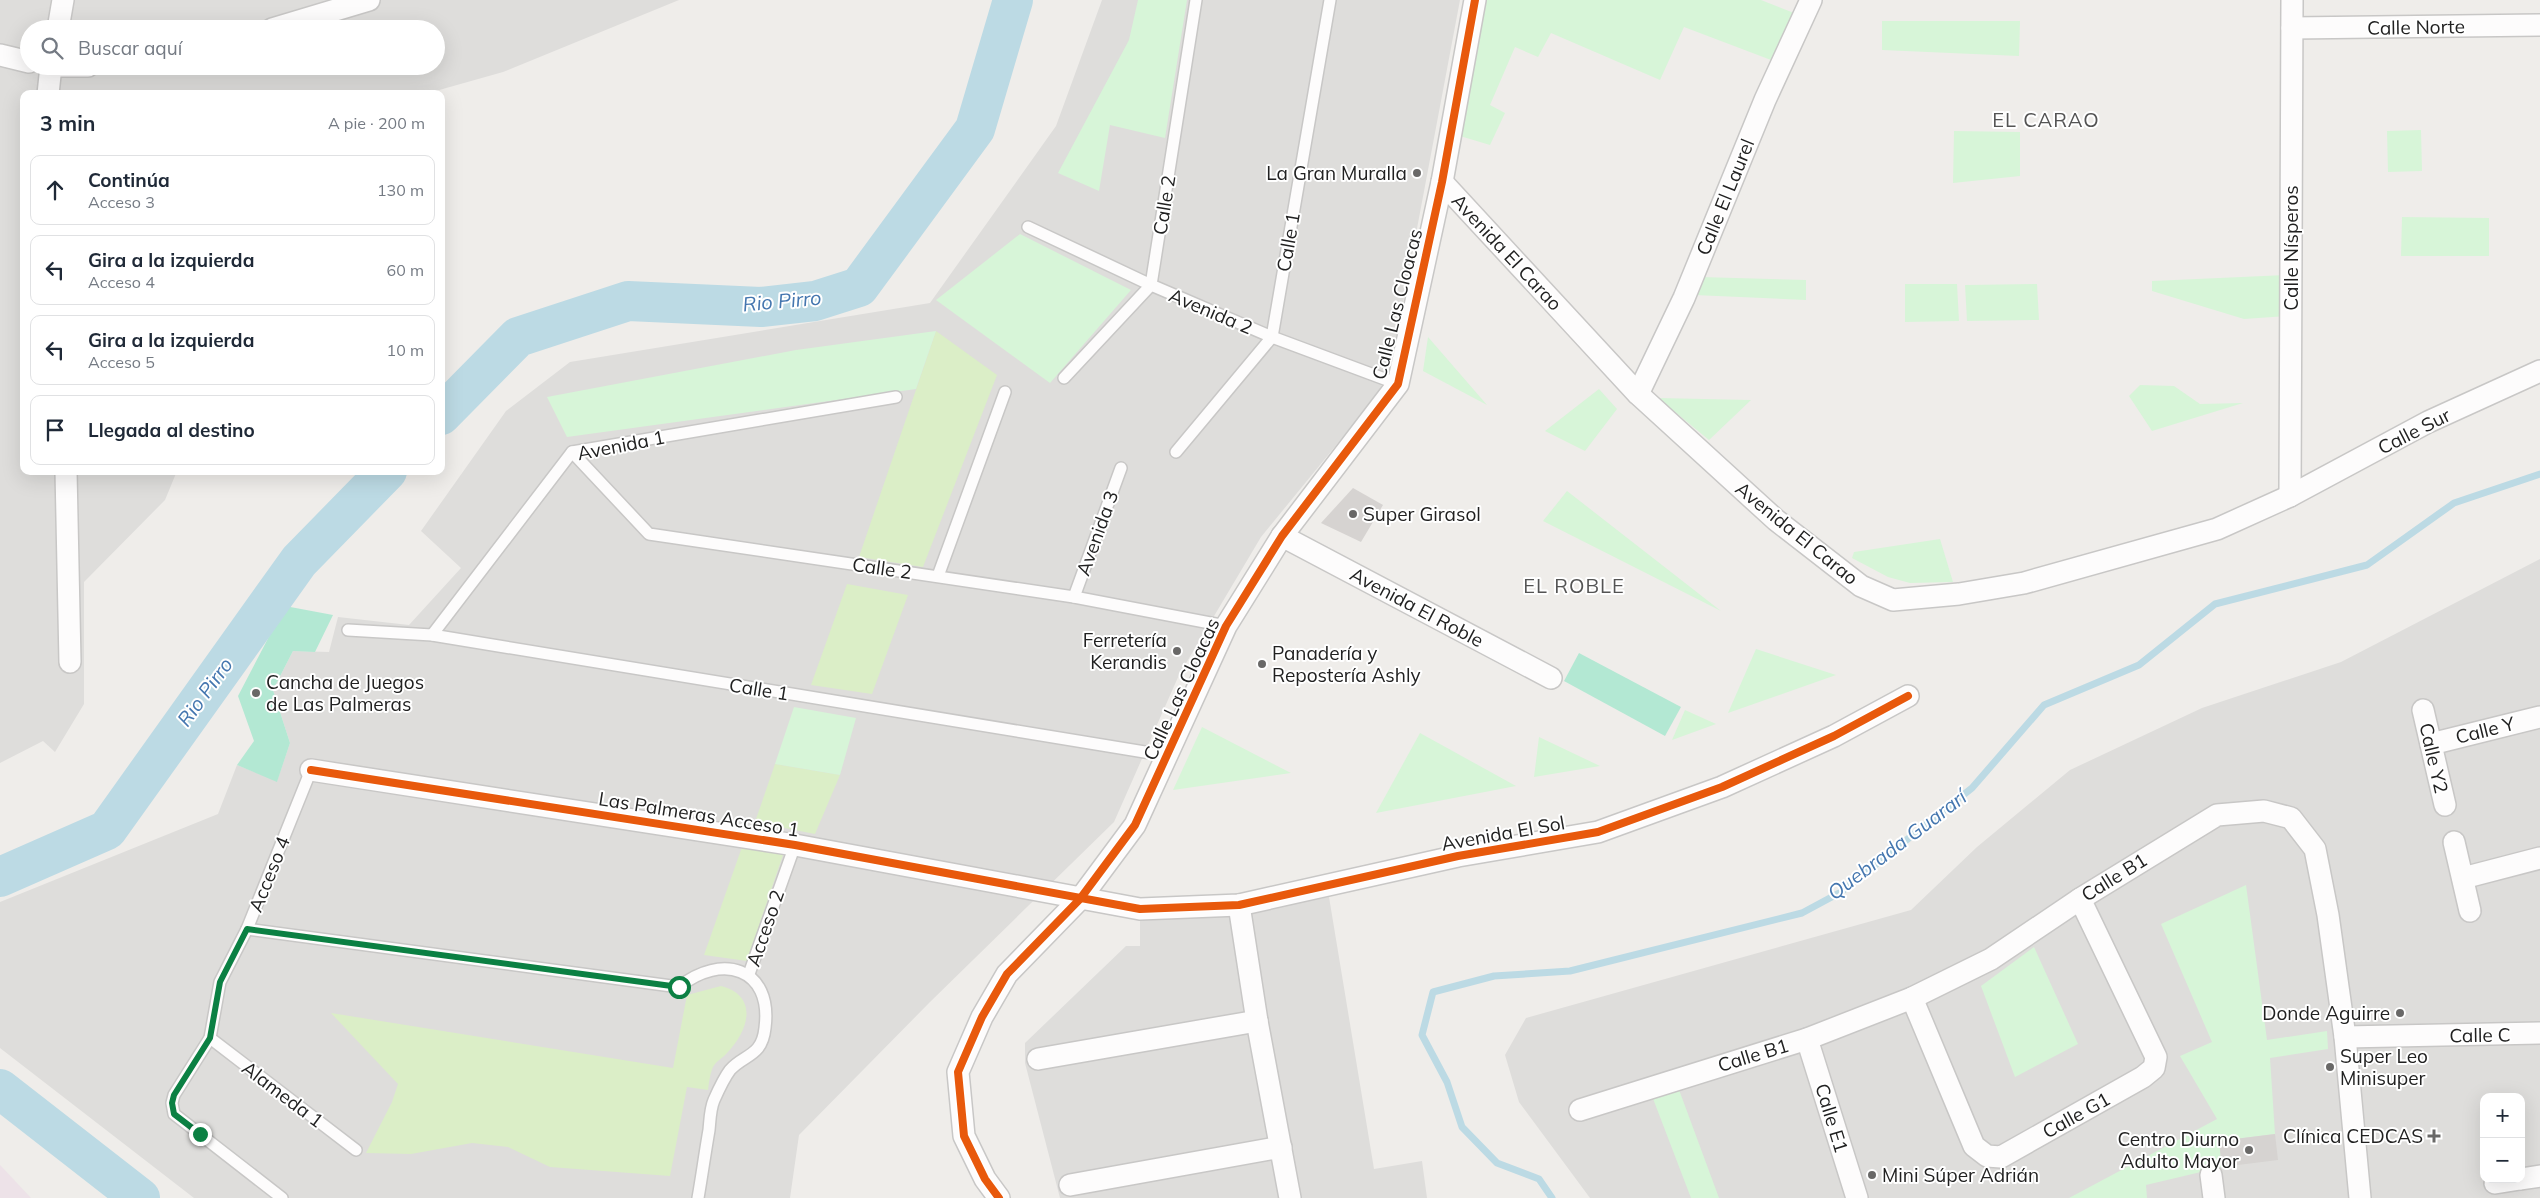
<!DOCTYPE html>
<html lang="es">
<meta charset="utf-8">
<style>
:root{--surface:#fff;--page:#f2f2f3;--text:#1f2937;--muted:#747a83;--line:#e0e1e3}
body{margin:0;font-family:Mulish,sans-serif;background:var(--page);color:var(--text)}
.controls{position:absolute;right:15px;bottom:15px;display:grid;overflow:hidden;border-radius:10px;box-shadow:0 5px 20px #0002}
.controls button{width:45px;height:45px;display:grid;place-items:center;padding:0;border:0;border-bottom:1px solid var(--line);background:var(--surface);color:var(--text);font:25px sans-serif}
.stop{position:absolute;width:15px;height:15px;margin:-11px;border:4px solid #0b8043;border-radius:50%;background:#fff}
.stop.end{background:#0b8043;border-color:#fff;box-shadow:0 1px 5px #0008}
.list{margin:0;padding:0;list-style:none}
h2{display:flex;justify-content:space-between;align-items:center;height:65px;margin:0;padding:0 20px;font-size:21px}
h2 small{font-size:16px;font-weight:400;color:var(--muted)}
.list li{display:grid;grid-template-columns:32px 1fr auto;gap:15px;align-items:center;box-sizing:border-box;height:70px;margin:0 10px 10px;padding:0 10px;border:1px solid var(--line);border-radius:10px}
.list b{display:block;font-size:19px;white-space:nowrap}
.list p{margin:0;font-size:16px;white-space:nowrap;color:var(--muted)}
.list em{font-size:16px;font-style:normal;color:var(--muted)}
.icon{flex:none;width:28px;height:28px;fill:none;stroke:currentColor;stroke-width:2;stroke-linecap:round;stroke-linejoin:round}
.map{position:relative;flex:none;width:2540px;height:1198px;overflow:hidden}
.search{position:absolute;background:var(--surface);box-shadow:0 5px 20px #0002;left:20px;top:20px;width:425px;height:55px;display:flex;align-items:center;gap:12px;box-sizing:border-box;padding:0 18px;border-radius:28px;color:var(--muted);font-size:19px}
.panel{position:absolute;background:var(--surface);box-shadow:0 5px 20px #0002;left:20px;top:90px;width:425px;height:385px;border-radius:10px}
.map>svg:first-child{display:block}
.residential{fill:#dedddb;fill-rule:evenodd}
.industrial{fill:#ede2e8}
.grass{fill:#dbeec7}
.park{fill:#d7f5d8}
.pitch{fill:#b3e8d3}
.lines{fill:none;stroke-linecap:round;stroke-linejoin:round}
.stream{stroke:#bcdae4;stroke-width:7}
.river{stroke:#bcdae4;stroke-width:40}
.building{fill:#d6d3d1}
.service-casing{stroke:#c8c7c6;stroke-width:14}
.minor-casing{stroke:#c8c7c6;stroke-width:24}
.service{stroke:#fdfcfc;stroke-width:11}
.minor{stroke:#fdfcfc;stroke-width:21}
.cycleway-casing{stroke:#fff;stroke-width:11}
.cycleway{stroke:#e8590c;stroke-width:8}
.route{stroke:#0b8043;stroke-width:6}
.poi-dot{fill:#696867;stroke:#fff;stroke-width:2}
.labels{text-anchor:middle;stroke-width:4;stroke-linejoin:round;paint-order:stroke}
.street-label{font-size:19px;fill:#212121;stroke:#fff}
.poi-label{font-size:19px;fill:#212121;stroke:#fff;text-anchor:end}
.neighbourhood-label{font-size:20px;letter-spacing:1px;fill:#545454;stroke:#fff}
.water-label{font-size:20px;font-style:italic;fill:#4476af;stroke:#fff}
</style>
<div class="map">
<svg width="2540" height="1198" viewBox="0 0 2540 1198">
<rect width="100%" height="100%" fill="#efedea"/>
<g class="residential">
<path d="M0,0h679l-176,72 -78,22h-401v377h153l-12,29 -81,82v122l-29,48 -12,-11 -43,22zM29,29h407v37h-407z"/>
<path d="M1102,0h358l-67,356 -15,38 -117,143 -82,138 -65,147 -184,180 -131,133 -9,63h-596l-194,-150v-146l218,-88 19,-49 40,16 13,-38 -17,-53 20,-39 36,1 9,-35 71,8 52,-57 -40,-37 85,-120 64,-49 360,-59 126,-177z"/>
<path d="M2540,559v639h-950l-71,-96 -14,-47 21,-37 385,-108 66,-63 93,-77 132,-62 139,-46zM2484,1097h37v82h-37z"/>
<path d="M1329,897l45,272 48,-8 5,37h-367l-35,-135v-20l101,-97h14v-26l128,-11z"/>
</g>
<path class="industrial" d="M0,1165l1,1 30,32h-31z"/>
<g class="grass">
<path d="M936,331l61,44 -74,192 -64,-10z"/>
<path d="M847,584l61,11 -36,99 -61,-9z"/>
<path d="M775,764l65,11 -25,59 -60,-12z"/>
<path d="M742,847l42,5 -37,109 -43,-6z"/>
<path d="M721,986c38,10 28,44 6,67 -4,5 -11,8 -14,14 -3,6 -4,16 -5,23l-21,-3 -17,89 -120,-9 -42,-20 -36,-4 -61,11 -45,-1 26,-51 6,-18 -67,-71 342,55 14,-73z"/>
</g>
<g class="park">
<path d="M1138,0h49l-22,138 -55,-13 -11,66 -41,-18 71,-133z"/>
<path d="M1485,0h276l33,13 -23,47 -87,-33 -24,53 -109,-47 -13,24 -23,-10 -25,58 15,8 -15,32 -30,-9z"/>
<path d="M1882,21h138l-1,35 -137,-6z"/>
<path d="M2421,130l1,41 -34,1 -1,-41z"/>
<path d="M1954,131l66,1v44l-67,7z"/>
<path d="M2402,217l87,1v38h-88z"/>
<path d="M1020,234l111,56 -81,93 -114,-83z"/>
<path d="M2286,275l1,41 -43,3 -92,-28v-10z"/>
<path d="M1700,277l106,3v20l-112,-5z"/>
<path d="M1905,284h52l2,37 -54,1z"/>
<path d="M2037,284l2,36 -72,1 -2,-36z"/>
<path d="M936,331l-20,58 -349,48 -20,-40 249,-47z"/>
<path d="M1428,337l59,68 -64,-34z"/>
<path d="M2140,385l34,1 26,18 43,-1 -91,28 -23,-35z"/>
<path d="M1599,389l18,20 -32,42 -40,-20z"/>
<path d="M1658,398l93,2 -42,40z"/>
<path d="M1567,491l154,120 -178,-90z"/>
<path d="M1940,539l13,43 -43,1 -22,-6 -36,-19 2,-6z"/>
<path d="M1756,649l80,26 -108,38z"/>
<path d="M794,707l62,11 -16,57 -65,-11z"/>
<path d="M1685,710l31,14 -44,16z"/>
<path d="M1202,727l89,46 -118,17z"/>
<path d="M1420,733l96,53 -140,27z"/>
<path d="M1539,737l61,29 -66,11z"/>
<path d="M2246,885l21,155 60,-9 1,18 -58,9 5,76 -56,7 3,26 -76,18 1,13h-78l148,-79 -37,-63 32,-14 -51,-118z"/>
<path d="M2034,947l44,97 -63,33 -34,-91z"/>
<path d="M1678,1087l41,111h-28l-39,-102z"/>
</g>
<g class="pitch">
<path d="M285,606l48,9 -18,37 -22,-1 -20,39 17,53 -13,39 -40,-17 17,-24 -16,-45z"/>
<path d="M1579,653l102,54 -16,29 -101,-55z"/>
</g>
<g class="lines">
<path class="stream" d="M1552,1198l-13,-19 -42,-16 -35,-36 -15,-45 -25,-47 11,-43 61,-16 76,-5 232,-58 39,-21 131,-104 72,-83 95,-40 76,-61 152,-39 87,-62 86,-29"/>
<g class="river">
<path d="M441,415l77,-78 110,-36 133,6 54,-6 44,-14 116,-158 38,-129"/>
<path d="M0,877l107,-47 192,-269 88,-90"/>
<path d="M0,1089l140,109"/>
</g>
</g>
<g class="building">
<path d="M1353,488l30,17 -22,37 -40,-19z"/>
<path d="M2275,1134l3,26 -56,7 -3,-26z"/>
</g>
<g class="lines">
<g class="service-casing">
<g id="service">
<path d="M1028,227l123,58 121,52 126,47"/>
<path d="M1064,378l87,-93 45,-285"/>
<path d="M572,452l77,82 425,63 152,29"/>
<path d="M1176,452l96,-115 58,-337"/>
<path d="M938,576l67,-184"/>
<path d="M1074,597l47,-129"/>
<path d="M348,630l84,5 737,121"/>
<path d="M432,635l140,-183 324,-55"/>
<path d="M247,929l432,58c42,-34 94,-20 86,41 -3,29 -21,26 -35,42 -6,8 -12,21 -16,30 -4,9 -4,21 -5,30 -4,23 -7,45 -11,68"/>
<path d="M749,974l46,-129"/>
<path d="M210,1038l146,112"/>
<path d="M282,1198l-108,-84 -2,-11 2,-8 36,-57 10,-56 27,-53 64,-159"/>
</g>
</g>
<g class="minor-casing">
<g id="minor">
<path d="M2292,28l248,-3"/>
<path d="M58,29l5,-29"/>
<path d="M272,29l97,-29"/>
<path d="M0,55l29,7"/>
<path d="M48,66h40"/>
<path d="M48,94l3,-28"/>
<path d="M1442,182l196,212 138,126 85,66 32,14 66,-6 65,-11 193,-54 73,-33 138,-74 112,-51"/>
<path d="M1638,394l46,-96 81,-198 46,-100"/>
<path d="M66,471l4,191"/>
<path d="M2290,496l2,-496"/>
<path d="M1282,536l269,142"/>
<path d="M2423,710l22,95"/>
<path d="M2431,744l109,-27"/>
<path d="M311,770l484,75 345,64 99,-4 219,-49 140,-24 124,-45 112,-51 74,-40"/>
<path d="M2454,842l16,69"/>
<path d="M2463,878l77,-20"/>
<path d="M1239,905l18,116 33,177"/>
<path d="M1912,998l62,148 13,10 14,1 142,-80 11,-9 2,-11 -76,-158"/>
<path d="M2345,1037l195,-4"/>
<path d="M1807,1039l50,159"/>
<path d="M1038,1059l219,-38"/>
<path d="M1580,1110l227,-71 105,-41 79,-39 89,-60 137,-84 47,-4 27,7 24,31 13,66 17,122 15,161"/>
<path d="M2211,1175l3,23"/>
<path d="M2521,1179l19,-3"/>
<path d="M2495,1183l25,-4"/>
<path d="M1070,1185l211,-38"/>
<path d="M999,1198l-14,-19 -21,-43 -6,-64 24,-55 25,-43 73,-75 55,-74 91,-199 56,-90 116,-152 44,-202 33,-182"/>
</g>
</g>
<use href="#service" class="service"/>
<use href="#minor" class="minor"/>
<g class="cycleway-casing">
<g id="cycleway">
<path d="M311,770l484,75 345,64 99,-4 219,-49 140,-24 124,-45 112,-51 74,-40"/>
<path d="M999,1198l-14,-19 -21,-43 -6,-64 24,-55 25,-43 73,-75 55,-74 91,-199 56,-90 116,-152 44,-202 33,-182"/>
</g>
</g>
<use href="#cycleway" class="cycleway"/>
</g>
<g class="lines">
<path class="route" d="M200,1134l-26,-20 -2,-11 2,-8 36,-57 10,-56 27,-53 432,58"/>
</g>
<g class="poi-dot">
<circle cx="1417" cy="173" r="5"/>
<circle cx="1353" cy="514" r="5"/>
<circle cx="1177" cy="651" r="5"/>
<circle cx="1262" cy="664" r="5"/>
<circle cx="256" cy="693" r="5"/>
<circle cx="2400" cy="1013" r="5"/>
<circle cx="2330" cy="1067" r="5"/>
<path d="M2431.5 1128.5h5v5h5v5h-5v5h-5v-5h-5v-5h5z"/>
<circle cx="2249" cy="1150" r="5"/>
<circle cx="1872" cy="1175" r="5"/>
</g>
<g class="labels">
<g class="street-label">
<text transform="translate(2416 27) rotate(-1)" y="7">Calle Norte</text>
<text transform="translate(1725 197) rotate(-68)" y="7">Calle El Laurel</text>
<text transform="translate(1164 205) rotate(-81)" y="7">Calle 2</text>
<text transform="translate(1288 242) rotate(-80)" y="7">Calle 1</text>
<text transform="translate(2291 248) rotate(-90)" y="7">Calle Nísperos</text>
<text transform="translate(1507 252) rotate(47)" y="7">Avenida El Carao</text>
<text transform="translate(1397 304) rotate(-76)" y="7">Calle Las Cloacas</text>
<text transform="translate(1211 311) rotate(23)" y="7">Avenida 2</text>
<text transform="translate(2414 431) rotate(-27)" y="7">Calle Sur</text>
<text transform="translate(621 445) rotate(-11)" y="7">Avenida 1</text>
<text transform="translate(1097 533) rotate(-70)" y="7">Avenida 3</text>
<text transform="translate(1797 533) rotate(39)" y="7">Avenida El Carao</text>
<text transform="translate(882 568) rotate(8)" y="7">Calle 2</text>
<text transform="translate(1417 607) rotate(28)" y="7">Avenida El Roble</text>
<text transform="translate(759 689) rotate(9)" y="7">Calle 1</text>
<text transform="translate(1181 689) rotate(-65)" y="7">Calle Las Cloacas</text>
<text transform="translate(2485 730) rotate(-14)" y="7">Calle Y</text>
<text transform="translate(2434 758) rotate(77)" y="7">Calle Y2</text>
<text transform="translate(699 814) rotate(9)" y="7">Las Palmeras Acceso 1</text>
<text transform="translate(1503 833) rotate(-10)" y="7">Avenida El Sol</text>
<text transform="translate(269 874) rotate(-68)" y="7">Acceso 4</text>
<text transform="translate(2114 877) rotate(-32)" y="7">Calle B1</text>
<text transform="translate(765 928) rotate(-71)" y="7">Acceso 2</text>
<text transform="translate(2480 1035) rotate(-1)" y="7">Calle C</text>
<text transform="translate(1753 1055) rotate(-17)" y="7">Calle B1</text>
<text transform="translate(283 1094) rotate(37)" y="7">Alameda 1</text>
<text transform="translate(2076 1115) rotate(-29)" y="7">Calle G1</text>
<text transform="translate(1832 1118) rotate(73)" y="7">Calle E1</text>
</g>
<g class="poi-label">
<text x="1407" y="180">La Gran Muralla</text>
<text x="1363" y="521" text-anchor="start">Super Girasol</text>
<text x="1167" y="647">Ferretería<tspan x="1167" dy="22">Kerandis</tspan></text>
<text x="1272" y="660" text-anchor="start">Panadería y<tspan x="1272" dy="22">Repostería Ashly</tspan></text>
<text x="266" y="689" text-anchor="start">Cancha de Juegos<tspan x="266" dy="22">de Las Palmeras</tspan></text>
<text x="2390" y="1020">Donde Aguirre</text>
<text x="2340" y="1063" text-anchor="start">Super Leo<tspan x="2340" dy="22">Minisuper</tspan></text>
<text x="2423" y="1143">Clínica CEDCAS</text>
<text x="2239" y="1146">Centro Diurno<tspan x="2239" dy="22">Adulto Mayor</tspan></text>
<text x="1882" y="1182" text-anchor="start">Mini Súper Adrián</text>
</g>
<g class="neighbourhood-label">
<text x="2046" y="127">EL CARAO</text>
<text x="1574" y="593">EL ROBLE</text>
</g>
<g class="water-label">
<text transform="translate(782 301) rotate(-5)" y="7">Rio Pirro</text>
<text transform="translate(205 692) rotate(-54)" y="7">Rio Pirro</text>
<text transform="translate(1897 845) rotate(-37)" y="7">Quebrada Guararí</text>
</g>
</g>
</svg>
<div class="controls">
<button>+</button>
<button>−</button>
</div>
<div class="stop" style="left:679px;top:987px"></div>
<div class="stop end" style="left:200px;top:1134px"></div>
<div class="search"><svg class="icon" aria-label="search" viewBox="0 0 24 24"><circle cx="10" cy="10" r="6"/><path d="M15 15l6 6"/></svg>Buscar aquí</div>
<section class="panel">
<h2>3 min<small>A pie · 200 m</small></h2>
<ul class="list">
<li><svg class="icon" aria-label="ahead" viewBox="0 0 24 24"><path d="M12 20V5M6 11l6-6 6 6"/></svg><div><b>Continúa</b><p>Acceso 3</p></div><em>130 m</em></li>
<li><svg class="icon" aria-label="left" viewBox="0 0 24 24"><path d="M17 20v-9H6M10 6l-5 5 5 5"/></svg><div><b>Gira a la izquierda</b><p>Acceso 4</p></div><em>60 m</em></li>
<li><svg class="icon" aria-label="left" viewBox="0 0 24 24"><path d="M17 20v-9H6M10 6l-5 5 5 5"/></svg><div><b>Gira a la izquierda</b><p>Acceso 5</p></div><em>10 m</em></li>
<li><svg class="icon" aria-label="arrive" viewBox="0 0 24 24"><path d="M6 21V4h12l-3 4 3 4H6"/></svg><div><b>Llegada al destino</b></div></li>
</ul>
</section>
</div>
